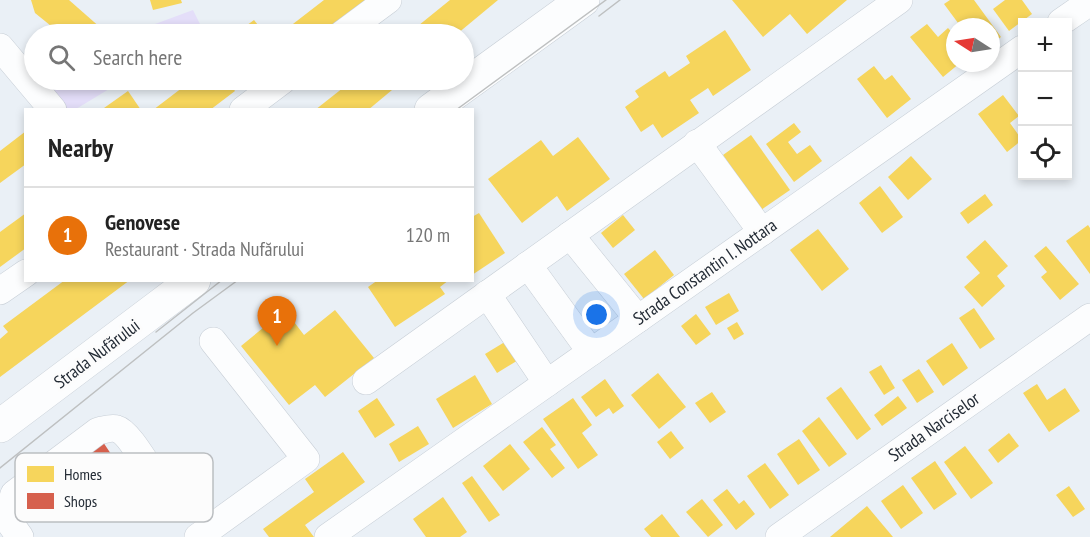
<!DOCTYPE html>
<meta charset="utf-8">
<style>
:root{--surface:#fff;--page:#f2f2f2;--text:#222;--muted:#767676;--line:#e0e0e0;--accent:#0b8043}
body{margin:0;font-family:"PT Sans Narrow",sans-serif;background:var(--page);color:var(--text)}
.controls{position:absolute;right:18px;top:18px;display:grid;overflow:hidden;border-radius:0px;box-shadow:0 3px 9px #0003}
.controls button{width:54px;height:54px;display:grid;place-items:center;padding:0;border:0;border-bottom:2px solid var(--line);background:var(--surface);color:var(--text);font:30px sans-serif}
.compass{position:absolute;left:946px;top:18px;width:54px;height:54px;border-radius:50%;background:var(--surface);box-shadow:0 3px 9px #0003;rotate:282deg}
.you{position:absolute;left:597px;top:315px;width:21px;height:21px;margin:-15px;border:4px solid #fff;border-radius:50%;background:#1a73e8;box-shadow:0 0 0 9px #1a73e833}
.badge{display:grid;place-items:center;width:39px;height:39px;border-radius:50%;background:var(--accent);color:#fff;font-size:20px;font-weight:700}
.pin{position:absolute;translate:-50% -50px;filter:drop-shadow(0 2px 3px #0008)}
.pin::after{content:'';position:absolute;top:32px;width:21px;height:18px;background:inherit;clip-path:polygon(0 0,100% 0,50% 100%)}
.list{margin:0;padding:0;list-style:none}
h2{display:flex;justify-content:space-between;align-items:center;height:78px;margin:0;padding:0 24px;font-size:26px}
h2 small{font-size:20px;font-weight:400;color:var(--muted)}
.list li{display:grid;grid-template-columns:39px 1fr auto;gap:18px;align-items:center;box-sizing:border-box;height:96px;padding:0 24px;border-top:2px solid var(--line)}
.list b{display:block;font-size:22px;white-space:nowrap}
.list p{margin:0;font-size:20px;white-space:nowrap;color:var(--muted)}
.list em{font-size:20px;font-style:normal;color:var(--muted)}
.icon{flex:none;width:33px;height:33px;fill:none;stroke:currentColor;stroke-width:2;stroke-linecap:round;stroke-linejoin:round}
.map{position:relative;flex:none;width:1090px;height:537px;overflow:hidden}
.search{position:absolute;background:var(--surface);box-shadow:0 3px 9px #0003;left:24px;top:24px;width:450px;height:66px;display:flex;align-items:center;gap:15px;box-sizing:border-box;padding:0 21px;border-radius:33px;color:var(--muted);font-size:22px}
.panel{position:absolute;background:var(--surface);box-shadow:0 3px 9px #0003;left:24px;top:108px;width:450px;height:174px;border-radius:0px}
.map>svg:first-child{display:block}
.green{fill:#e4def9}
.homes{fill:#f6d55c}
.shops{fill:#d6604d}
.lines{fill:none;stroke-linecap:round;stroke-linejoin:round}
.minor-casing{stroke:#c7ced6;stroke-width:28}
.major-casing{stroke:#c7ced6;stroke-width:34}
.minor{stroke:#fcfdfe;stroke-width:27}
.major{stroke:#fcfdfe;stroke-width:33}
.tram{stroke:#bec0c1;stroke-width:1.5}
.labels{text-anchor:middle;stroke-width:6;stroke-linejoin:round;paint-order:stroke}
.street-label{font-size:18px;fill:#242c36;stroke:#fcfcfc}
.key{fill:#fcfcfc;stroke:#bbbec1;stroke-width:1.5}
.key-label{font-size:16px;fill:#242c36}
</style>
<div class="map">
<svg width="1090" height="537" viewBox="0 0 1090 537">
<rect width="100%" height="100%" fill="#eaf0f6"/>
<g class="green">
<path d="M193,10l10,20 -7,4h-68z"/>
<path d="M52,80h72l-48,29h-23l-16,-18z"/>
</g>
<g class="homes">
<path d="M31,0h38l33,29 -5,5h-36l-26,-21z"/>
<path d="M150,0h31l1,3 -29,7z"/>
<path d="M324,0h43l-36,34h-51z"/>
<path d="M450,0h48l-41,34h-49z"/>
<path d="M732,0h115l-40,34 -17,-20 -27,23z"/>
<path d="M950,0h24l27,37 -10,7v-17h-30l-17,-23z"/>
<path d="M1005,0h17l10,14 -23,17 -16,-22z"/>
<path d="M254,20l11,14h-30z"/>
<path d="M927,24l11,13 10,-9 7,8v27h5l-17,14 -33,-40z"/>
<path d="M725,30l26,40 -38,26 -5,-8 -18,12 9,13 -37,25 -9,-14 -12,8 -16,-25 14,-10 -4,-6 30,-20 4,6 21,-14 -4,-7z"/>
<path d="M874,66l11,14 7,-5 19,24 -24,19 -30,-39z"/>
<path d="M190,80h37l8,11 -25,19h-57l38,-29z"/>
<path d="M353,80h51l-36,30h-53z"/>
<path d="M128,91l13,19h-36l-1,-2z"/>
<path d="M1003,95l16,21 -9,7 12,17 -15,12 -29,-38z"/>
<path d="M794,123l7,9 -13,10 9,12 13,-9 12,16 -28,21 -28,-38z"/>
<path d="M26,131v33l-26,19v-32z"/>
<path d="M751,135l39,55 -29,20 -38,-55z"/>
<path d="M578,137l32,42 -43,32 -10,-15 -35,27 -34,-44 53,-39 12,16z"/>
<path d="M911,156l21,23 -24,21 -20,-23z"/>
<path d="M880,186l23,31 -21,16 -23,-30z"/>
<path d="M985,194l8,11 -25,19 -8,-11z"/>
<path d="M26,213v35l-26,19v-35z"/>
<path d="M479,213l26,40 -33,22v-58z"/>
<path d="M623,215l12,15 -22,18 -12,-15z"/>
<path d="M1088,225l2,3v46l-24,-33z"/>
<path d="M818,229l31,40 -27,22 -32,-41z"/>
<path d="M985,240l23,26 -11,10 8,10 -23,21 -18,-20 16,-14 -14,-16z"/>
<path d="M1046,246l33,38 -19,16 -19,-23 6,-5 -13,-16z"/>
<path d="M655,250l19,25 -30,24 -20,-25z"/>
<path d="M65,280h65l-130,97v-38l8,-7 -5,-6z"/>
<path d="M378,280h71l-9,7 5,7 -50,33 -27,-40z"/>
<path d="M729,293l10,18 -23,14 -11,-18z"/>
<path d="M974,308l21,31 -15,10 -21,-31z"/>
<path d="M285,310l19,25 31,-25 39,48 -49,39 -10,-12 -26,20 -48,-59z"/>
<path d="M696,314l15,20 -15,11 -15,-19z"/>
<path d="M737,322l7,12 -10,6 -7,-12z"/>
<path d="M508,340l12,19 -23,14 -12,-19z"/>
<path d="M952,343l16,25 -25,18 -17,-25z"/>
<path d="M881,365l14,23 -11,7 -15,-23z"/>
<path d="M919,369l15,23 -17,11 -15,-23z"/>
<path d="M658,373l28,34 -27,22 -28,-34z"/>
<path d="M475,375l17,29 -39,24 -17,-29z"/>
<path d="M605,379l19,27 -11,8 -4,-6 -13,9 -15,-20z"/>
<path d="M1037,384l10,16 18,-12 15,23 -31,21 -26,-39z"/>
<path d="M841,387l30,42 -14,11 -31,-42z"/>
<path d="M712,392l14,20 -16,11 -15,-20z"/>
<path d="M898,396l9,12 -25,18 -8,-11z"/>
<path d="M377,398l18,27 -20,13 -17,-27z"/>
<path d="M573,398l19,27 -10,8 16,22 -20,14 -35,-50z"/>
<path d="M819,417l28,37 -18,13 -27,-36z"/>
<path d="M418,426l11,18 -30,18 -10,-18z"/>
<path d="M542,427l14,18 -6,4 15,19 -13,10 -29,-36z"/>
<path d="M671,431l13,17 -14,11 -13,-17z"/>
<path d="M1009,433l10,13 -21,17 -10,-13z"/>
<path d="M799,439l21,31 -22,15 -21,-31z"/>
<path d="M510,444l20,25 -27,22 -20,-25z"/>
<path d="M965,446l28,37 -22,16 -27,-37z"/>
<path d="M343,452l22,30 -60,43 9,12h-45l-6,-8 51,-37 -9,-13z"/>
<path d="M935,461l22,33 -23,16 -23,-32z"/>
<path d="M765,463l24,32 -19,14 -23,-33z"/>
<path d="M472,476l28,39 -11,7 -27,-39z"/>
<path d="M903,485l20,28 -22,16 -20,-28z"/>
<path d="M1069,486l16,23 -12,8 -17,-22z"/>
<path d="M727,489l12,15 5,-4 11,14 -19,16 -23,-30z"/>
<path d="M443,497l24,35 -7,5h-34l-13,-18z"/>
<path d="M702,499l21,26 -15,12 -22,-25z"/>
<path d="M867,506l26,31h-63z"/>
<path d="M662,514l18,23h-29l-7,-8z"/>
</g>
<path class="shops" d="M101,439l18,27 -66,43 -10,-15 -4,3 -9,-12z"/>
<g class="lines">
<g class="minor-casing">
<g id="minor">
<path d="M1061,22l29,-20"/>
<path d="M342,34l46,-34"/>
<path d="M0,47l53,63"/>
<path d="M243,110l40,-30"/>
<path d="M697,143l65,89"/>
<path d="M570,235l68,84"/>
<path d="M528,265l63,87"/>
<path d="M0,291l26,-18"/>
<path d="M487,294l60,89"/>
<path d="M366,381l533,-381"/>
<path d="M20,537l-10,-14 -2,-9 6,-20 84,-63c6,-1 13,-4 19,-2 11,3 29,35 37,46"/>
<path d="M198,537l108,-78 -93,-118"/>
<path d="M328,537l694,-488"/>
<path d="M779,537l311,-220"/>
</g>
</g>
<g class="major-casing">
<g id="major">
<path d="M431,110l152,-110"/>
<path d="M0,426l194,-146"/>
</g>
</g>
<use href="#minor" class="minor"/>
<use href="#major" class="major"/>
<g class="tram">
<path d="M599,16l21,-16"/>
<path d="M456,110l150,-110"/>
<path d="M156,332l66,-52"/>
<path d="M0,468l193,-155 45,-33"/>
</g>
</g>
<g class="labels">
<g class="street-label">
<text transform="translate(705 272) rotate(-35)" y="6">Strada Constantin I. Nottara</text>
<text transform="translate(97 354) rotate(-37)" y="6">Strada Nufărului</text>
<text transform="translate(934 427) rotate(-35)" y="6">Strada Narciselor</text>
</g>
</g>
<rect x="15" y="453" width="198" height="69" rx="9" class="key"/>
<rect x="27" y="466" width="27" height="16" fill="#f6d55c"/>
<rect x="27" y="493" width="27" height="16" fill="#d6604d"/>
<g class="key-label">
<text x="64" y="480">Homes</text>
<text x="64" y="507">Shops</text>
</g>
</svg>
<div class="controls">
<button>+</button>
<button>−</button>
<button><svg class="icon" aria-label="locate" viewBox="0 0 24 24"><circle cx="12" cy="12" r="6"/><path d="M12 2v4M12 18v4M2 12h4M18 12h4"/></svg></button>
</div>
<svg class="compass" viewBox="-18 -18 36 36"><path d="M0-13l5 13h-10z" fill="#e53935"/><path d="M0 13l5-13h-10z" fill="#767676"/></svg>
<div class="you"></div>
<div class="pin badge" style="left:277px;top:346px;background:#e8710a">1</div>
<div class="search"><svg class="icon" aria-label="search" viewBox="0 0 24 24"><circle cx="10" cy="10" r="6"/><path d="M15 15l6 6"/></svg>Search here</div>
<section class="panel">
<h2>Nearby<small></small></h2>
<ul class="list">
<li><span class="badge" style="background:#e8710a">1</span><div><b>Genovese</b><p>Restaurant · Strada Nufărului</p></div><em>120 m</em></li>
</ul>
</section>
</div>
